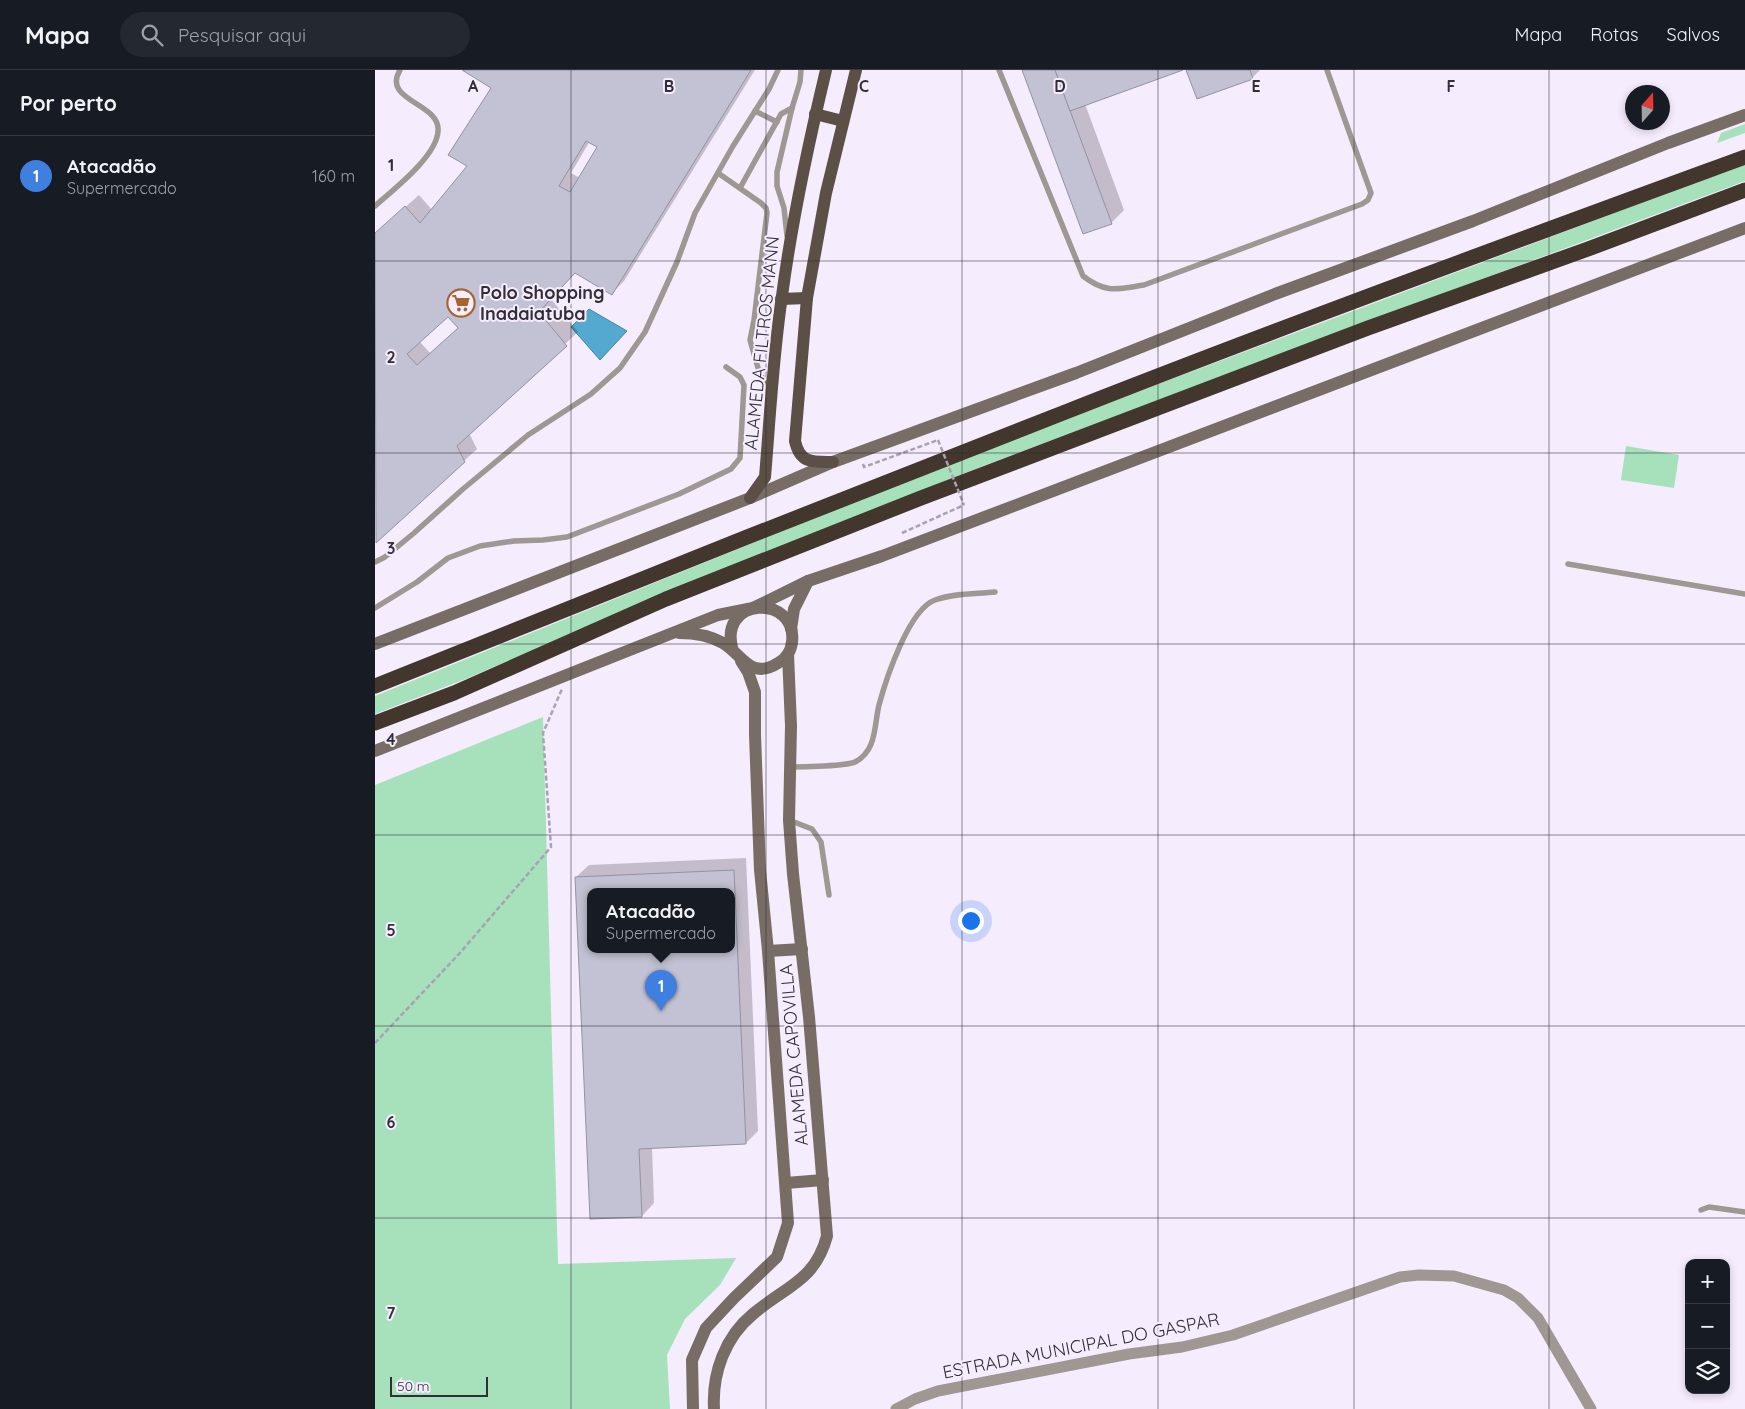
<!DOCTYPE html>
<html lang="pt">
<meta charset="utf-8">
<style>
:root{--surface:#171b24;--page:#242831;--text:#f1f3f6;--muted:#9ea1a6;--line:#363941;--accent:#8c9099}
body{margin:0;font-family:Quicksand,sans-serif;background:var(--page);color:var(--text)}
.controls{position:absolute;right:15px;bottom:15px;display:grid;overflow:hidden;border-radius:10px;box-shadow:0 2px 8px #0003}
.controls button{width:45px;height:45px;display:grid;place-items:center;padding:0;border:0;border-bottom:1px solid var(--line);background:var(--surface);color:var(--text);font:25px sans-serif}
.compass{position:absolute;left:1250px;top:15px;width:45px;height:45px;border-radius:50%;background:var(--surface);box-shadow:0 2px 8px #0003;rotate:20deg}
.scale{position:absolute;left:15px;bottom:12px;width:98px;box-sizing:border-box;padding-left:5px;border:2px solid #322e35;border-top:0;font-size:14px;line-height:18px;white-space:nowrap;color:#322e35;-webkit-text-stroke:4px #f5ecfe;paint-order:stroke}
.you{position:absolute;left:595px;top:850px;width:18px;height:18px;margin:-12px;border:4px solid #fff;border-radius:50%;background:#1a73e8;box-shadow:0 0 0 8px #1a73e833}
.badge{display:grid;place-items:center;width:32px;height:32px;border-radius:50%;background:var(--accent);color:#fff;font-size:16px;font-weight:700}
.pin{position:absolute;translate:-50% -41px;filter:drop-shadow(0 1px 2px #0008)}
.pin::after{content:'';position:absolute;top:26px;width:18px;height:15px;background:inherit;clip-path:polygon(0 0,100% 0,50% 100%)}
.popup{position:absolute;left:212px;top:818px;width:148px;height:65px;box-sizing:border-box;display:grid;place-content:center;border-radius:10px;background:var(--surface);filter:drop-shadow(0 1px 4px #0005);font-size:16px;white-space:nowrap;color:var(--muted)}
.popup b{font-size:19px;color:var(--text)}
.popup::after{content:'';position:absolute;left:50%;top:100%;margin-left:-10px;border:10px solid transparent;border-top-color:var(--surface)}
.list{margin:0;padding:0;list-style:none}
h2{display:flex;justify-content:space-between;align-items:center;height:65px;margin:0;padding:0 20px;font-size:21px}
h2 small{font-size:16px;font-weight:400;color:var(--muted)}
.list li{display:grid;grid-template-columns:32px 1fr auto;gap:15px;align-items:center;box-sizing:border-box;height:80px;padding:0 20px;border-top:1px solid var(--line)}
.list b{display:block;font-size:19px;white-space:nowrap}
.list p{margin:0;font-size:16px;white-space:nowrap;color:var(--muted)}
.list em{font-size:16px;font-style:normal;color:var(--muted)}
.icon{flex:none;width:28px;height:28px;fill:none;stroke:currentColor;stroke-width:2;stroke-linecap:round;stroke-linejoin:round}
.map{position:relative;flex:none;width:1370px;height:1339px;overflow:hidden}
header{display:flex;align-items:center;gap:30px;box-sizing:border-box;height:70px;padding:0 25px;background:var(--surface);border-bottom:1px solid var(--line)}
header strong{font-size:24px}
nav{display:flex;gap:28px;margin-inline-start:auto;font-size:18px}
.search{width:350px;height:45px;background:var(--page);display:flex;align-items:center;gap:12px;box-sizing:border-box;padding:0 18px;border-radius:28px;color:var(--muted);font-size:19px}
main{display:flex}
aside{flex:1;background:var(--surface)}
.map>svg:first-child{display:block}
.green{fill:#a6e1bc}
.water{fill:#53a9cf;stroke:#4984a1}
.shadow{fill:#0003;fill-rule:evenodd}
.building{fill:#c2c2d4;stroke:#9292a3;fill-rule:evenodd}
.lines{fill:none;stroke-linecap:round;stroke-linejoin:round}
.path{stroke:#a9a2af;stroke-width:2.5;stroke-dasharray:5 2.5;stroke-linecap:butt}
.lane{stroke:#9e9792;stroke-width:5.5}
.street{stroke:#9e9792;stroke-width:11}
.secondary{stroke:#776d65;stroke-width:12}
.primary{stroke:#5b4f46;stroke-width:12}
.highway{stroke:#43362c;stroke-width:15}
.path-bridge{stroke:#a9a2af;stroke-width:2.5;stroke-dasharray:5 2.5;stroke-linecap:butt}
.grid{fill:none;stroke:#322e35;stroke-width:1;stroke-opacity:0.55}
.labels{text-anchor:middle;stroke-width:4;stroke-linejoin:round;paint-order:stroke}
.poi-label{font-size:18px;font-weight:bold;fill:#322e35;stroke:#f5ecfe;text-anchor:start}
.street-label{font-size:18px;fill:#322e35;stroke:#f5ecfe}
.grid-label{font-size:16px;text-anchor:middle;font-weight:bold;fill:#322e35;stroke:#f5ecfe;stroke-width:4;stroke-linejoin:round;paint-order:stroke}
</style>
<header>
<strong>Mapa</strong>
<div class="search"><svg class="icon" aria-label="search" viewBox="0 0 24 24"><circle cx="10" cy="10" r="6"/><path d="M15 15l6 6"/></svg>Pesquisar aqui</div>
<nav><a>Mapa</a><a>Rotas</a><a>Salvos</a></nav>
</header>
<main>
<aside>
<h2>Por perto<small></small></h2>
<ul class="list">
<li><span class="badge" style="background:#3f7fe0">1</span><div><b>Atacadão</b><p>Supermercado</p></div><em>160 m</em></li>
</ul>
</aside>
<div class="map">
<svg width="1370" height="1339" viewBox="0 0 1370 1339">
<rect width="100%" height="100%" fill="#f5ecfe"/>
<g class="green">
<path d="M1370,54v9l-28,10 4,-10z"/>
<path d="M1370,94v17l-760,284 -323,129 -194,84 -93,36v-18l605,-245z"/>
<path d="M1251,376l53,9 -5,33 -53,-8z"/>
<path d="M168,647l15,547 178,-6 -16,27 -35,34 -18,36 3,54h-295v-624z"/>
</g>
<path class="water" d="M214,239l38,22 -27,29 -29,-33z"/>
<g class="shadow">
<path d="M90,0h290l-131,211 -12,12 -36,-21 -25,27 27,33 -109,101 8,16 -101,93 -1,-308 44,-39 13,15 37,-45 24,-77zM215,71l9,6 -19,31 -9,-5zM73,246l11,12 -28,26 -12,-13z"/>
<path d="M649,0h155l-94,34 39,106 -13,13z"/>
<path d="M813,0h72l-8,8z"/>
<path d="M371,788l12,273 -12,12 -94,4 2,56 -12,13 -66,-339 13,-12zM216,822h140v58h-140z"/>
</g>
<g class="building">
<path d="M87,0h289l-139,225 -37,-22 -36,39 28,34 -110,100 8,16 -89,81 -1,-310 30,-27 15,17 47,-57 -19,-11 43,-67zM211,71l11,6 -27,45 -11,-6zM73,247l10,11 -41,37 -10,-11z"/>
<path d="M647,0h33l57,154 -29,10z"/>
<path d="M680,0h128l-113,41z"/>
<path d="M811,0h64l3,9 -56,20z"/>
<path d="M359,800l12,274 -107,5 3,68 -52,2 -15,-342zM216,822h140v58h-140z"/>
</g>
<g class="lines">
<g class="path">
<path d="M488,394l1,3 74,-27"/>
<path d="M527,463l62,-28"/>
<path d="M0,973l84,-89 92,-107 -8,-114 19,-44"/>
</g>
<g class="lane">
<path d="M624,0l84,206c23,18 35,13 61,9l218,-81 6,-4 3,-7 -44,-123"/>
<path d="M380,41l22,11"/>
<path d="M343,103l43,30 5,5 1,5 -13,107 -4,20 10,35 11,12"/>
<path d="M365,118l41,-74 11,-6"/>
<path d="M0,136c18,-16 62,-50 63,-75 3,-28 -57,-30 -38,-61"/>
<path d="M412,166l-3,-28 -7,-22v-14l15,-64 8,-26 1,-12"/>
<path d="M0,492l10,-5 29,-24 49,-44 65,-54 63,-41 29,-26 25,-36 32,-70 18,-49 38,-67 36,-57 9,-19"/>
<path d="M1193,494l177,30"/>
<path d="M0,538l42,-26 31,-24 32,-12 34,-5 29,-1 24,-3 112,-43 52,-25 9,-11 4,-73 -4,-8 -14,-10"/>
<path d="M415,697c12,0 57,-1 65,-5 22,-11 19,-37 24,-57 7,-26 30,-96 56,-105 19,-7 41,-6 60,-8"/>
<path d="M414,750l23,9 9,13 8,53"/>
<path d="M1326,1140l8,-3 36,5"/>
</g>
<path class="street" d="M521,1339l19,-10 23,-8 191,-37 53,-7 51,-12 167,-58 19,-2 35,1 50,14 14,8 20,20 53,91"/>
<g class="secondary">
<path d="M416,559l3,-20 14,-28"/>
<path d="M304,563c15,0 30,2 44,10 18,10 27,38 55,20 8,-4 13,-12 14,-21 6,-48 -76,-46 -59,9"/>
<path d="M0,574l375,-146 83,-36 243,-89 199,-79 198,-73 195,-78 77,-28"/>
<path d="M0,681l343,-136 35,-7 55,-27 74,-25 863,-328"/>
<path d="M393,881l34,-2"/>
<path d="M411,1113l37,-3"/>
<path d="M318,1339l-1,-49 14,-32 28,-30 43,-41 11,-34 -20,-272 -8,-81 -5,-135v-43l-7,-20 -7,-11"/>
<path d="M339,1339c-2,-36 11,-72 39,-95 33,-28 62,-33 74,-78l-18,-219 -16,-143 -4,-54 2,-94 -3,-72"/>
</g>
<g class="primary">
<path d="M440,44l28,7"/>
<path d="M406,229l26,-1"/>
<path d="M458,392c-20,0 -33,2 -38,-21l12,-143 19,-105 30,-123"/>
<path d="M375,428l15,-21c5,-60 8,-121 17,-181 10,-76 26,-151 44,-226"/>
</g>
<g class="highway">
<path d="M0,616c231,-93 461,-185 693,-275 224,-88 451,-171 677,-254"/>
<path d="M0,653l79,-30 212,-94 255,-101 447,-170 220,-79 157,-59"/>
</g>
<path class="path-bridge" d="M563,370l26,65"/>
</g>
<path class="grid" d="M196,0v1339M391,0v1339M587,0v1339M783,0v1339M979,0v1339M1174,0v1339M0,191h1370M0,383h1370M0,574h1370M0,765h1370M0,956h1370M0,1148h1370"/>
<defs>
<g id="supermarket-ring" transform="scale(1.4375)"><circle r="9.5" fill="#f5ecfe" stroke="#a6652f" stroke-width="1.5"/><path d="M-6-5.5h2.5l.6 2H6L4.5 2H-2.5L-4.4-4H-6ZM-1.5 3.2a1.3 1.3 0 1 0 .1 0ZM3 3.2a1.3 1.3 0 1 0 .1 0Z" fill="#a6652f"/></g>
</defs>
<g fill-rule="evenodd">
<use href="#supermarket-ring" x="86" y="233"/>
</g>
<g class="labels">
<g class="poi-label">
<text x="105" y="229">Polo Shopping<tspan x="105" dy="21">Inadaiatuba</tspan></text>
</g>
<g class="street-label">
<text transform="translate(387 273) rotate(-84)" y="6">ALAMEDA FILTROS MANN</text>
<text transform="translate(419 985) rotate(-95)" y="6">ALAMEDA CAPOVILLA</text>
<text transform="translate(706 1276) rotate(-11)" y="6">ESTRADA MUNICIPAL DO GASPAR</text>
</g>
</g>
<g class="grid-label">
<text x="98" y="22">A</text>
<text x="294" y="22">B</text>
<text x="489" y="22">C</text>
<text x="685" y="22">D</text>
<text x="881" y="22">E</text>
<text x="1076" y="22">F</text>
<text x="16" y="101">1</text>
<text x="16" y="293">2</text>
<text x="16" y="484">3</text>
<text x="16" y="675">4</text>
<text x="16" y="866">5</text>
<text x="16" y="1058">6</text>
<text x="16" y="1249">7</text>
</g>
</svg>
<div class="controls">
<button>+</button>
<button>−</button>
<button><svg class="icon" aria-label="layers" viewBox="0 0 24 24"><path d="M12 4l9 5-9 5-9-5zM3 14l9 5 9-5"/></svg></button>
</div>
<svg class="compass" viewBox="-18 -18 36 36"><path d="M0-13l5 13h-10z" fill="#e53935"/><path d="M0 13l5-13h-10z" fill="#9ea1a6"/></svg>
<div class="scale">50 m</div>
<div class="you"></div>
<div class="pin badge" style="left:286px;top:941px;background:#3f7fe0">1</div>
<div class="popup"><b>Atacadão</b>Supermercado</div>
</div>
</main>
